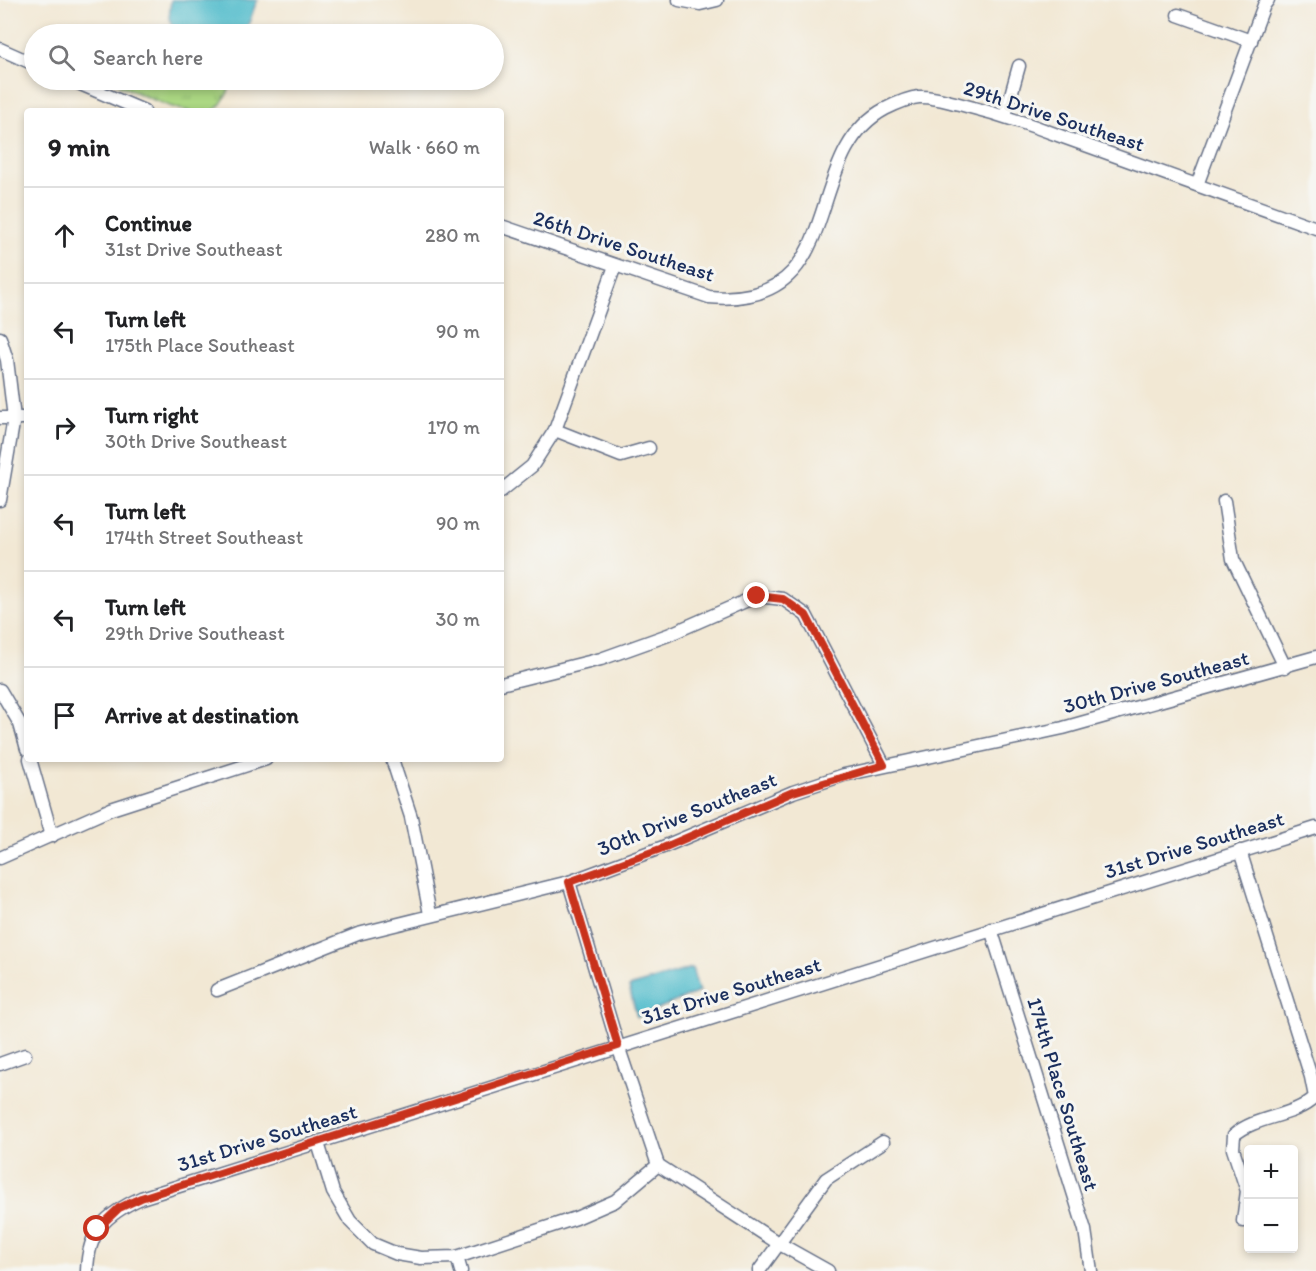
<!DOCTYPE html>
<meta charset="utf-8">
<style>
:root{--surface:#fff;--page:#f6f6f6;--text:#202124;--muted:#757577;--line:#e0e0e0}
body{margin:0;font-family:Itim,sans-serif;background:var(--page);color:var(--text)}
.controls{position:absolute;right:18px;bottom:18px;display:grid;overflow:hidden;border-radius:6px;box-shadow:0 3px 9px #0003}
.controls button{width:54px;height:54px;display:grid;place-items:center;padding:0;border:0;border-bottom:2px solid var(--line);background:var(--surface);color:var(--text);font:30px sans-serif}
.stop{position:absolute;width:18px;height:18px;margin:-14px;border:4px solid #c8321e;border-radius:50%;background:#fff}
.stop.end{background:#c8321e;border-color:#fff;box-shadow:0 2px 6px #0008}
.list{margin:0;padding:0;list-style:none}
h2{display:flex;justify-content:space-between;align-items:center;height:78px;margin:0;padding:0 24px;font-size:26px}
h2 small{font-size:20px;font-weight:400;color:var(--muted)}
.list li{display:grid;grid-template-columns:39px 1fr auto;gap:18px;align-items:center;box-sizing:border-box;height:96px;padding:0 24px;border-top:2px solid var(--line)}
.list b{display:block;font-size:22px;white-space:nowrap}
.list p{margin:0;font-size:20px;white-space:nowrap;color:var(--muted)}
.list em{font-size:20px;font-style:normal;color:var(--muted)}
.icon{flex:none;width:33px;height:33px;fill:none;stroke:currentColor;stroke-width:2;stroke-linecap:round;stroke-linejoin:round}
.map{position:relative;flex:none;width:1316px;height:1271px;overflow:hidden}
.search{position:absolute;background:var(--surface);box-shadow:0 3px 9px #0003;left:24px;top:24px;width:480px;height:66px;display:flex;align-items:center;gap:15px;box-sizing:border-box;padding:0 21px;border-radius:33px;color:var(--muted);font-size:22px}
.panel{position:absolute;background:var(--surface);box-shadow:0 3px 9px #0003;left:24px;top:108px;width:480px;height:654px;border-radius:6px}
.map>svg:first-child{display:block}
.grass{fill:url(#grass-tufts);stroke:#648470;stroke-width:1.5}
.water{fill:#50bbcb;stroke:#367594;stroke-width:1.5}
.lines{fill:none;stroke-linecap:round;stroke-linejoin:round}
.minor-casing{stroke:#667087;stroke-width:15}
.minor{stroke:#fff;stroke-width:12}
.route{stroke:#c8321e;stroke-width:8}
.labels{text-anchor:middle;stroke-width:6;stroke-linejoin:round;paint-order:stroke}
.street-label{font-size:21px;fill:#1b2f5e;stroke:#f6f6f2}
</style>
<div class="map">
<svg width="1316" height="1271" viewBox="0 0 1316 1271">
<defs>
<pattern id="grass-tufts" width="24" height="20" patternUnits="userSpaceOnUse" patternTransform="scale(1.5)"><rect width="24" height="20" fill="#acd883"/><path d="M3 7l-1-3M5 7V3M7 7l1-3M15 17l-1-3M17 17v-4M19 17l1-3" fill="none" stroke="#93ba74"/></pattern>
</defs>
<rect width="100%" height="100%" fill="#f6f6f2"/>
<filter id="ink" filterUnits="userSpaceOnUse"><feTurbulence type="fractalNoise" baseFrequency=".0167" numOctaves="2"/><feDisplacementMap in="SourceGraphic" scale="12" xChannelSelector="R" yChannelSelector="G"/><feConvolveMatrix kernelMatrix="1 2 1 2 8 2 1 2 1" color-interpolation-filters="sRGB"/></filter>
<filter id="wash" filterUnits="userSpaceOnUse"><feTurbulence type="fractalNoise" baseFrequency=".008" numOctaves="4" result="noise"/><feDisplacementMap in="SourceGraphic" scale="24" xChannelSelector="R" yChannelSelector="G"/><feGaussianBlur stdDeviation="1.35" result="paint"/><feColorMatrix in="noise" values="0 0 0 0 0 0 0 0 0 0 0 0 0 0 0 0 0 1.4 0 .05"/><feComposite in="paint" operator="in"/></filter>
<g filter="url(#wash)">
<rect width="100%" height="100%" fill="#f2e8d4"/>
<path class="grass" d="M120,80h114c-5,9 -9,21 -17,28 -19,16 -79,-15 -99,-24z"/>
<g class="water">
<path d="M171,0h87c-7,10 -6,27 -19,34h-64l-6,-16z"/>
<path d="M692,968l7,24 -62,25 -8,-30z"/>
</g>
</g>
<g filter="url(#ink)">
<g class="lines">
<g class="minor-casing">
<g id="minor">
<path d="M679,0l21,4 17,-4"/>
<path d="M1178,15l73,26"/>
<path d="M0,49l34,15"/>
<path d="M71,80l73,31"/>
<path d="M1005,116l14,-50"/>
<path d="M1197,185l67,-180 4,-5"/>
<path d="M501,226l208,71c143,12 89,-142 176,-188 10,-5 23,-11 34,-12 13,-1 27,4 40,7 36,9 70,20 104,33 85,30 169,61 253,91"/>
<path d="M0,338l7,22 7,58 -14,82"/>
<path d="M0,418h27"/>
<path d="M555,430l66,26 28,-8"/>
<path d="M501,491l31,-25 23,-36 60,-164"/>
<path d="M1224,501l9,58 52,108"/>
<path d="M501,684l100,-25 67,-24 89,-39 26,3 23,16 78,150"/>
<path d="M0,690l20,34 7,25"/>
<path d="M30,759l22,77"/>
<path d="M392,759l19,58 19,97"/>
<path d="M1240,851l71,226 4,20c-22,21 -58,18 -81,38l-1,14 14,42 -4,30"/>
<path d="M0,858l111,-49 155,-50"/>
<path d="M569,882l49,164 40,119"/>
<path d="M991,929l94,301 6,41"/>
<path d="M217,990l141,-56 211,-52 94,-35 130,-55 51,-17 219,-47 253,-71"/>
<path d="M0,1064l25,-9"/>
<path d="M318,1143l15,49 17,29 23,23 24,10 24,4 36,-1 119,-39 39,-17 43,-36"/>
<path d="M658,1165l120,78 50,28"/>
<path d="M457,1257l4,14"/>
<path d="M87,1271c1,-40 19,-57 54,-73l1175,-370"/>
<path d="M759,1271l67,-92 57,-37"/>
</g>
</g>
<use href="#minor" class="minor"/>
</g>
</g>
<g class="lines" filter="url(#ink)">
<path class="route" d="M97,1229l22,-21 22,-10 477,-152 -49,-164 94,-34 130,-56 91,-27 -78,-150 -23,-16 -26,-3"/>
</g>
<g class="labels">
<g class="street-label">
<text transform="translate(1054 116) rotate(18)" y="7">29th Drive Southeast</text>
<text transform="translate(624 246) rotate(18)" y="7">26th Drive Southeast</text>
<text transform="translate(1156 682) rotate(-15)" y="7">30th Drive Southeast</text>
<text transform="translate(687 814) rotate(-22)" y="7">30th Drive Southeast</text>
<text transform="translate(1194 845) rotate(-17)" y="7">31st Drive Southeast</text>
<text transform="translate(731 991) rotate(-17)" y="7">31st Drive Southeast</text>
<text transform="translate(1063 1094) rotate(73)" y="7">174th Place Southeast</text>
<text transform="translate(267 1138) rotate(-17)" y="7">31st Drive Southeast</text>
</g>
</g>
</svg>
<div class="controls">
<button>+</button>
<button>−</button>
</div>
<div class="stop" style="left:97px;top:1229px"></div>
<div class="stop end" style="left:757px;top:596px"></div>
<div class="search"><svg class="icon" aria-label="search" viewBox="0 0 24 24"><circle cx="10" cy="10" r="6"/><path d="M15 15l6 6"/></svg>Search here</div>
<section class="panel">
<h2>9 min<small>Walk · 660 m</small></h2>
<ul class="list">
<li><svg class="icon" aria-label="ahead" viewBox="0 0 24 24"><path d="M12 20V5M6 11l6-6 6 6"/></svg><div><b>Continue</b><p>31st Drive Southeast</p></div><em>280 m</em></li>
<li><svg class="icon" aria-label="left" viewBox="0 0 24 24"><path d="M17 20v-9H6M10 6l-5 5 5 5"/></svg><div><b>Turn left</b><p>175th Place Southeast</p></div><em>90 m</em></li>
<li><svg class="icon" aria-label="right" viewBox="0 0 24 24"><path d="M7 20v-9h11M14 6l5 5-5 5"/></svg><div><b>Turn right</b><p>30th Drive Southeast</p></div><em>170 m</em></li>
<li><svg class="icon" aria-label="left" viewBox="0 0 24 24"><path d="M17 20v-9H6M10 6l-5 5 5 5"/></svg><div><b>Turn left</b><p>174th Street Southeast</p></div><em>90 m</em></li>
<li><svg class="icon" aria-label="left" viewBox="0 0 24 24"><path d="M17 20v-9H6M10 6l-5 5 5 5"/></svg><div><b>Turn left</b><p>29th Drive Southeast</p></div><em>30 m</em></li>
<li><svg class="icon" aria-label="arrive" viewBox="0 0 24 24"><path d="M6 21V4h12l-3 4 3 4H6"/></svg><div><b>Arrive at destination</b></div></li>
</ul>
</section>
</div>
